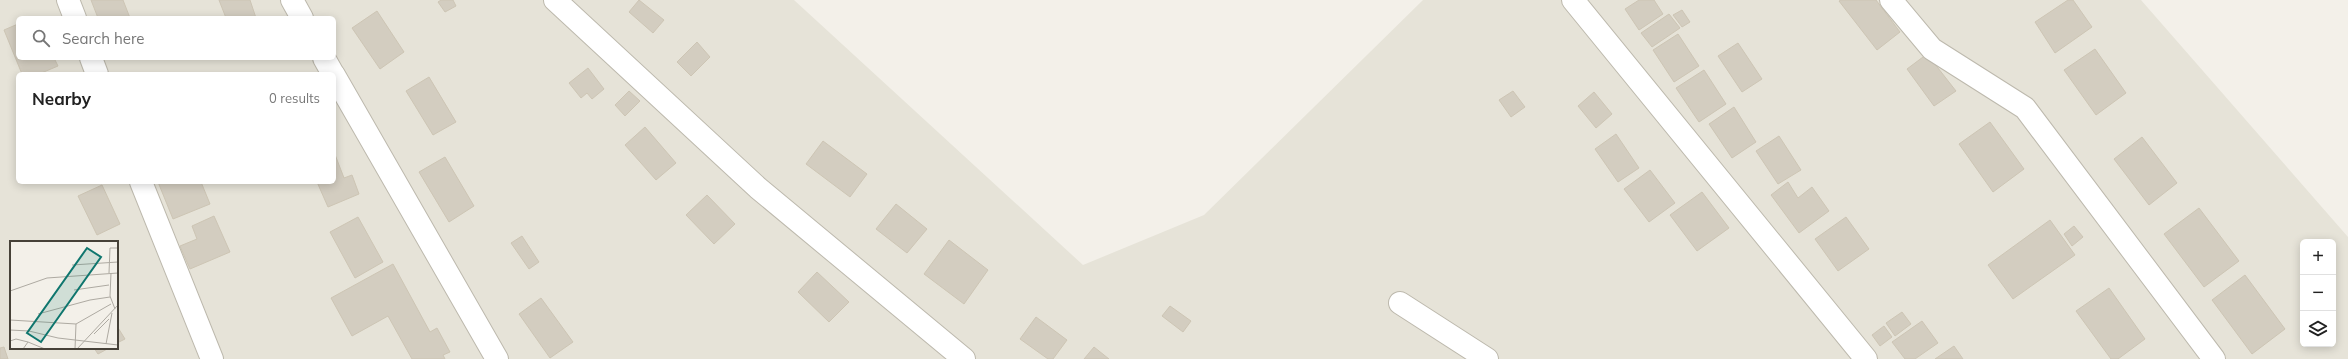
<!DOCTYPE html>
<meta charset="utf-8">
<style>
:root{--surface:#fff;--page:#f6f6f6;--text:#222;--muted:#767676;--line:#e0e0e0}
body{margin:0;font-family:Mulish,sans-serif;background:var(--page);color:var(--text)}
.controls{position:absolute;right:12px;bottom:12px;display:grid;overflow:hidden;border-radius:6px;box-shadow:0 2px 10px #0003}
.controls button{width:36px;height:36px;display:grid;place-items:center;padding:0;border:0;border-bottom:1px solid var(--line);background:var(--surface);color:var(--text);font:20px sans-serif}
.list{margin:0;padding:0;list-style:none}
h2{display:flex;justify-content:space-between;align-items:center;height:52px;margin:0;padding:0 16px;font-size:17px}
h2 small{font-size:13px;font-weight:400;color:var(--muted)}
.icon{flex:none;width:22px;height:22px;fill:none;stroke:currentColor;stroke-width:2;stroke-linecap:round;stroke-linejoin:round}
.map{position:relative;flex:none;width:2348px;height:359px;overflow:hidden}
.search{position:absolute;background:var(--surface);box-shadow:0 2px 10px #0003;left:16px;top:16px;width:320px;height:44px;display:flex;align-items:center;gap:10px;box-sizing:border-box;padding:0 14px;border-radius:6px;color:var(--muted);font-size:15px}
.panel{position:absolute;background:var(--surface);box-shadow:0 2px 10px #0003;left:16px;top:72px;width:320px;height:112px;border-radius:6px}
.map>svg:first-child{display:block}
.residential{fill:#e6e3d8;fill-rule:evenodd}
.building{fill:#d3cdc0;stroke:#cdc5b4}
.lines{fill:none;stroke-linecap:round;stroke-linejoin:round}
.minor-casing{stroke:#bdb9ad;stroke-width:24}
.minor{stroke:#fff;stroke-width:22}
.inset-road{fill:none;stroke:#aeaaa2;stroke-width:1}
.view{fill:#0f766e;fill-opacity:0.15;stroke:#0f766e;stroke-width:2}
.inset-edge{fill:none;stroke:#464138;stroke-width:2}
</style>
<div class="map">
<svg width="2348" height="359" viewBox="0 0 2348 359">
<rect width="100%" height="100%" fill="#f3f0e9"/>
<path class="residential" d="M0,0h794l289,265 121,-50 219,-215h718l207,237v122h-2348zM18,18h316v40h-316zM18,74h316v108h-316zM11,242h106v106h-106zM2303,242h30v102h-30z"/>
<g class="building">
<path d="M91,0h32l7,18h-32z"/>
<path d="M219,0h31l6,18h-30z"/>
<path d="M441,0h12l3,6 -11,6 -7,-10z"/>
<path d="M639,0l25,20 -11,13 -24,-21z"/>
<path d="M1639,0h15l9,14 -24,16 -14,-21z"/>
<path d="M1841,0h35l24,32 -23,18 -38,-49z"/>
<path d="M2068,0h5l19,27 -37,26 -20,-31z"/>
<path d="M1682,10l8,12 -8,5 -9,-12z"/>
<path d="M377,11l27,41 -24,17 -28,-41z"/>
<path d="M1669,14l11,14 -28,19 -11,-14z"/>
<path d="M18,24v34h36l4,8 -19,8h-17l-18,-44z"/>
<path d="M1678,34l21,32 -25,16 -21,-32z"/>
<path d="M697,42l13,15 -19,19 -14,-14z"/>
<path d="M1738,43l24,36 -20,13 -24,-36z"/>
<path d="M2095,49l31,44 -30,22 -32,-45z"/>
<path d="M1927,54l29,37 -22,15 -27,-37z"/>
<path d="M588,68l16,21 -12,10 -5,-6 -6,5 -12,-15z"/>
<path d="M1704,70l22,34 -27,18 -23,-34z"/>
<path d="M429,77l27,45 -23,13 -27,-44z"/>
<path d="M629,91l11,10 -15,15 -10,-11z"/>
<path d="M1513,91l12,16 -14,10 -12,-17z"/>
<path d="M1594,92l18,22 -16,14 -18,-22z"/>
<path d="M1734,107l22,35 -24,16 -23,-34z"/>
<path d="M1990,122l34,47 -31,23 -34,-48z"/>
<path d="M645,127l31,36 -20,17 -31,-35z"/>
<path d="M1616,134l23,34 -21,14 -23,-33z"/>
<path d="M1779,136l22,34 -23,14 -22,-33z"/>
<path d="M2142,137l35,46 -28,22 -35,-46z"/>
<path d="M823,141l44,33 -17,23 -44,-33z"/>
<path d="M334,152l10,26 8,-3 7,19 -31,13 -11,-25h17z"/>
<path d="M445,157l29,49 -25,16 -30,-50z"/>
<path d="M1650,170l25,33 -26,19 -25,-33z"/>
<path d="M158,182h43l9,22 -37,15z"/>
<path d="M1788,182l10,16 14,-11 17,24 -30,22 -28,-38z"/>
<path d="M102,185l18,39 -23,11 -19,-39z"/>
<path d="M1702,192l27,36 -32,23 -27,-36z"/>
<path d="M707,195l28,29 -21,20 -28,-29z"/>
<path d="M896,204l31,25 -20,24 -31,-24z"/>
<path d="M2199,208l40,53 -35,26 -40,-53z"/>
<path d="M214,216l16,36 -40,17 -10,-23 17,-7 -5,-13z"/>
<path d="M358,217l25,45 -28,16 -25,-46z"/>
<path d="M1846,217l23,32 -31,22 -23,-32z"/>
<path d="M2050,220l25,35 -62,44 -25,-34z"/>
<path d="M2074,226l9,11 -11,9 -8,-12z"/>
<path d="M522,236l17,26 -10,7 -18,-26z"/>
<path d="M949,240l39,30 -24,34 -40,-30z"/>
<path d="M393,264l37,68 7,-4 13,24 -7,3 2,4h-33l-24,-43 -36,20 -21,-38z"/>
<path d="M817,272l32,30 -20,20 -31,-30z"/>
<path d="M2245,275l40,54 -33,25 -40,-54z"/>
<path d="M2109,288l36,51 -27,20h-7l-35,-48z"/>
<path d="M541,298l32,44 -23,16 -31,-44z"/>
<path d="M1170,306l21,15 -8,11 -21,-16z"/>
<path d="M1902,312l9,12 -16,12 -9,-13z"/>
<path d="M1036,317l31,23 -14,19h-5l-28,-20z"/>
<path d="M1922,321l16,22 -23,16h-10l-13,-17z"/>
<path d="M117,326l8,13 -8,4z"/>
<path d="M1884,326l8,11 -12,9 -8,-11z"/>
<path d="M1954,346l9,13h-28z"/>
<path d="M4,347l4,12h-8v-11z"/>
<path d="M1094,347l15,12h-25z"/>
<path d="M94,348h15l-11,6z"/>
</g>
<g class="lines">
<g class="minor-casing">
<g id="minor">
<path d="M68,0l7,18"/>
<path d="M292,0l10,18"/>
<path d="M555,0l203,188 206,171"/>
<path d="M1573,0l293,359"/>
<path d="M1891,0l41,49 93,59 189,251"/>
<path d="M91,58l6,16"/>
<path d="M324,58l9,16"/>
<path d="M334,75l163,284"/>
<path d="M141,182l71,177"/>
<path d="M1400,303l87,56"/>
</g>
</g>
<use href="#minor" class="minor"/>
</g>
<g transform="translate(10 241)">
<rect width="108" height="108" fill="#f3f0e9"/>
<path class="inset-road" d="M62,24l46,-3M99,32l1,-25h8M101,32l-1,23 5,13M64,49l35,-5M0,50l37,-13 71,-5M28,73l52,-14 20,-3M0,79l66,4 35,-20M0,89l19,1 29,7 60,7M84,93l15,-15M0,100l6,-2 12,3M96,103l6,-31M13,108l5,-7 17,7M65,108l1,-25M67,108l41,-44"/>
<path class="view" d="M77,7l14,9 -60,85 -14,-9z"/>
<rect width="108" height="108" class="inset-edge"/>
</g>
</svg>
<div class="controls">
<button>+</button>
<button>−</button>
<button><svg class="icon" aria-label="layers" viewBox="0 0 24 24"><path d="M12 4l9 5-9 5-9-5zM3 14l9 5 9-5"/></svg></button>
</div>
<div class="search"><svg class="icon" aria-label="search" viewBox="0 0 24 24"><circle cx="10" cy="10" r="6"/><path d="M15 15l6 6"/></svg>Search here</div>
<section class="panel">
<h2>Nearby<small>0 results</small></h2>
<ul class="list">
</ul>
</section>
</div>
